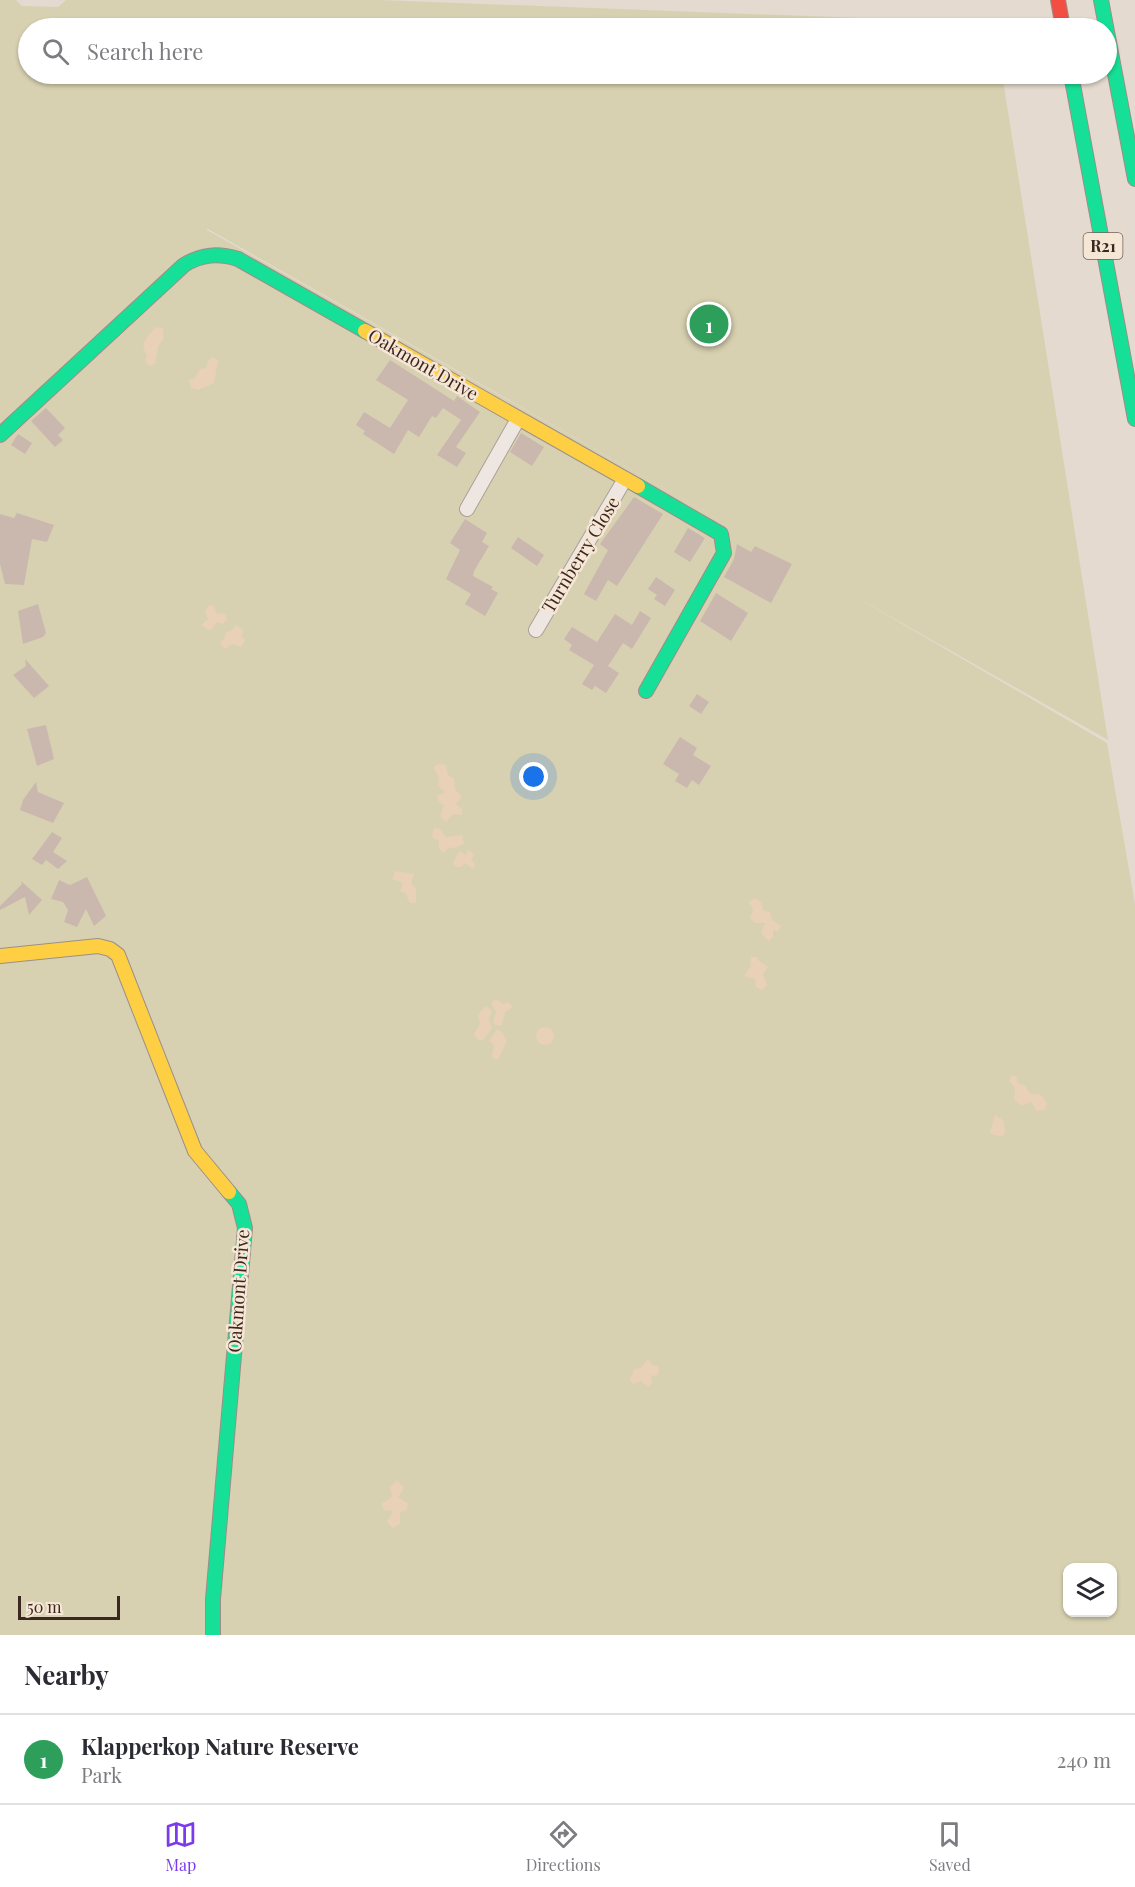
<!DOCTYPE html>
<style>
:root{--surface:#fff;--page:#f2f2f3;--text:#2b2b33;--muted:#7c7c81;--line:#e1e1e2;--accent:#7c3aed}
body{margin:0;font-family:"Playfair Display",serif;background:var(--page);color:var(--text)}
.controls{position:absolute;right:18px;bottom:18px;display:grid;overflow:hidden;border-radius:12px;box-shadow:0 2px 4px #0004}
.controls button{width:54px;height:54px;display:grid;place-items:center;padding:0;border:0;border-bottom:2px solid var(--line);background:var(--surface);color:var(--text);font:30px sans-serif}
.scale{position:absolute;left:18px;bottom:15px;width:102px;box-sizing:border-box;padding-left:6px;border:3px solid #3b271f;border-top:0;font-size:16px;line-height:21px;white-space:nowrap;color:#3b271f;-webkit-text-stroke:4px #f6e6d5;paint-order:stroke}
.you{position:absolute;left:534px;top:777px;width:21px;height:21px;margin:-15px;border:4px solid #fff;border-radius:50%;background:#1a73e8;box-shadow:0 0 0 9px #1a73e833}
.badge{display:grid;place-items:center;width:39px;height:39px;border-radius:50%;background:var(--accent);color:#fff;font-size:20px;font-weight:700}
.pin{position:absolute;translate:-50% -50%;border:3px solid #fff;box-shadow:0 2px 6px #0006}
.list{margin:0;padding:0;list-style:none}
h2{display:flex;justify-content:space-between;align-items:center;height:78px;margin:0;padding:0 24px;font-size:26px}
h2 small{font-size:20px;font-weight:400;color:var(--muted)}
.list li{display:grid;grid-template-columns:39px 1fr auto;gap:18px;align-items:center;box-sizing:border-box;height:90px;padding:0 24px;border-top:2px solid var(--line)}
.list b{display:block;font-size:22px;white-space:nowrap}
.list p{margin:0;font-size:20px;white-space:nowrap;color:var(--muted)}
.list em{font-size:20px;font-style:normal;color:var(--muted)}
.icon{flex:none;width:33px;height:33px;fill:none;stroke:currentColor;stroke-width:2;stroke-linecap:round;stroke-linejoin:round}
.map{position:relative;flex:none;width:1135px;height:1635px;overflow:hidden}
.search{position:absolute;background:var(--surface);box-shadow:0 2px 4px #0004;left:18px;right:18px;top:18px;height:66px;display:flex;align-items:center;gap:15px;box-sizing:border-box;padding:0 21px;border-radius:33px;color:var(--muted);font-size:22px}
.sheet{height:168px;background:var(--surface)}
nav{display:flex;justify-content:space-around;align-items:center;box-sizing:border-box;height:84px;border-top:2px solid var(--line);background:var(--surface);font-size:16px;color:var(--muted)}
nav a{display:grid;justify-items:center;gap:3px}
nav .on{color:var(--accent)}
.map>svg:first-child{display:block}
.green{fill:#d8d1b1;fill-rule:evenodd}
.sand{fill:#e8d1b6}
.building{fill:#cab8af}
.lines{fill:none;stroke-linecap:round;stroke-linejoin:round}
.street-casing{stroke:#aba098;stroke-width:16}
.fast-casing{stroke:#9b8f88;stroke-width:16}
.slow-casing{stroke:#9b8f88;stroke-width:16}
.jam-casing{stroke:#9b8f88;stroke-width:16}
.street{stroke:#eee7e1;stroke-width:14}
.fast{stroke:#16e098;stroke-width:14}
.slow{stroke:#ffcf43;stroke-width:14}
.jam{stroke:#f24e42;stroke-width:14}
.labels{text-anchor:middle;stroke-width:5;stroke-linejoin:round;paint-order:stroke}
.shield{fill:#f6e6d5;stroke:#736056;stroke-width:1.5}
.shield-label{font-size:16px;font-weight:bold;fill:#3b271f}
.street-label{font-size:18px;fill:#3b271f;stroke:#f6e6d5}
</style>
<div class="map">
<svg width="1135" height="1635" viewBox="0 0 1135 1635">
<rect width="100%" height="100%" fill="#e5dacf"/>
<path class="green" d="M0,0h16l6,6 36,1 8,-7h313l615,23 1,5h-967v46h974l106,666 -259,-147 258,150 28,161v731h-1135zM207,229h1l537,305 -538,-304zM1068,1568h44v44h-44z"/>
<g class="sand">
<path d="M155,327l8,1 1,10 -6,9 -3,17 -5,2 -5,-4 2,-7c-9,-13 2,-18 8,-28z"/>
<path d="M212,357l6,3 -4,23 -16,7 -7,-2 -2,-8 6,-2 5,-9 6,-1 2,-7z"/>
<path d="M209,605l5,1 3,8 8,-1 2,6 -4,5 -6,-2 -7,9 -9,-6 7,-6 -3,-7z"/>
<path d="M236,625l8,5 -3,6 4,4 -4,7 -8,-3 -9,5 -4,-6 5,-6v-4l6,-2z"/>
<path d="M437,764l9,1 2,10 6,4 1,10 7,8 -6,7 6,5v6l-9,-1 -7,8 -6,-6 4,-11 -5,-3 -2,-6 8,-4 -7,-6 1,-9 -5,-9z"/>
<path d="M434,828l6,1 6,8 16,-2 2,9 -12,5 -3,-2 -6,6 -4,-5v-7l-7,-4z"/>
<path d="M469,850l5,5 -3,5 4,4 -2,5 -8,-6 -4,4h-6l-2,-4 5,-10 3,-2 4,4z"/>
<path d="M395,871l19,3 -3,9 5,6v14h-6l-4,-9 -6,-3 3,-8 -11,-4z"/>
<path d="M755,898l6,4 2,8 7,2 2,8 9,6 -3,5 -5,-1v6l-4,5 -8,-8 4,-10h-10l-5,-5 3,-8 -4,-8z"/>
<path d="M751,957h6l2,4 9,6 -5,7 4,11 -5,5 -6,-3 -1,-8 -11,-3 6,-9z"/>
<path d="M496,999l7,5 6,-2 4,5 -8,5 -3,14 -7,-1 -2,-3 3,-10 -5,-9z"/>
<path d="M485,1006l7,4 -3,10 3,8 -9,12h-5l-4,-6 6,-10 -2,-9z"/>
<circle cx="545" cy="1036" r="9"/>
<path d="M497,1029l5,3 5,9 -9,19 -6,-3 2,-12 -5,-4z"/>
<path d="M1011,1076h5l2,7 7,2 5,9c9,0 12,-1 17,10l-3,6 -7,1 -6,-9 -10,4 -7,-7 1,-11 -6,-7z"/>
<path d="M995,1115l9,6 1,12 -2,3 -10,-1 -3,-3z"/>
<path d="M648,1359l4,6 7,1 -1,9 -7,1 1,8 -4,3 -7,-6 -8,3 -3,-4 4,-11 7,-1z"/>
<path d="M397,1480l7,8 -6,9 10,6 -1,7 -7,2v12l-7,4 -6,-6 6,-11 -9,-1 -3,-6 11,-7 -2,-10z"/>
</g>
<g class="building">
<path d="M390,360l64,41 3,-5 23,16 -24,35 10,6 -9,14 -20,-12 24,-35 -18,-12 -7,10 -4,-2 -13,21 -11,-7 -14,24 -31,-20 2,-3 -9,-6 8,-13 26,16 18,-28 -32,-20z"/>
<path d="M46,408l19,20 -7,7 5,5 -8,7 -24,-26z"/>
<path d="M521,433l23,14 -12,19 -22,-14z"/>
<path d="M18,434l14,9 -7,11 -14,-9z"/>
<path d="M634,497l29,17 -46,72 -9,-6 -12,21 -12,-7 24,-44 -8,-6z"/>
<path d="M17,513l37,12 -7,17 -15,-3 -8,46 -19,-1 -5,-20v-50l14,4z"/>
<path d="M465,519l22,14 -5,9 7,4 -15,25 -1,5 20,11 -2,2 7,4 -13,23 -20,-12 6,-10 -25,-15 14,-29 -10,-7z"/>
<path d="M688,528l17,10 -15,24 -16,-10z"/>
<path d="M518,537l26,18 -7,11 -26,-18z"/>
<path d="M737,544l14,8 4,-6 37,18 -21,39 -47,-26 10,-18z"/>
<path d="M656,577l19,13 -10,16 -11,-7 3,-4 -9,-6z"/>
<path d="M716,593l32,20 -17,28 -31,-20z"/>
<path d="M38,604l8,29 -3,4 -20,7 -5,-33z"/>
<path d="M640,611l11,7 -19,31 -9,-6 -15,23 11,7 -13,20 -11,-7 -3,4 -10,-6 12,-19 -25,-15 3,-5 -8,-6 8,-12 25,15 18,-28 17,11z"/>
<path d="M25,659l24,27 -15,12 -21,-23 13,-9z"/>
<path d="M697,694l12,8 -8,12 -12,-8z"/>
<path d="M46,725l8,34 -17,7 -10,-37z"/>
<path d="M680,737l17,11 -4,7 18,11 -12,19 -7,-5 -5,8 -12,-7 4,-7 -16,-10z"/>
<path d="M36,782l2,10 26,11 -11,20 -33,-13 3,-10z"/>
<path d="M52,832l10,6 -9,14 14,9 -9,8 -12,-9 -4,5 -10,-6z"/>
<path d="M87,877l19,39 -12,10 -8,-17 -9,18 -13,-5 4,-12 -5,-8 -12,-3 8,-19 11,5z"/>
<path d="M21,881l21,19 -13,15 -4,-18 -25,13v-4l22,-22z"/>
</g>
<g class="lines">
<g class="street-casing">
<g id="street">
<path d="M467,509l51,-90"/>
<path d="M536,630l89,-151"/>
</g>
</g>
<g class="fast-casing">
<g id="fast">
<path d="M1101,0l34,179"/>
<path d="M1071,74l64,345"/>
<path d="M0,435l184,-170c18,-11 34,-12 54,-6l127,72"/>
<path d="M638,486l83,48 3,19 -78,138"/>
<path d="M213,1635v-36l32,-371 -6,-24 -10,-12"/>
</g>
</g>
<g class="slow-casing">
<g id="slow">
<path d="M365,331l273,155"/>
<path d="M0,956l98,-10 12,3 8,6 77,196 34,41"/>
</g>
</g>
<g class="jam-casing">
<path id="jam" d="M1058,0l5,28"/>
</g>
<use href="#street" class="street"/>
<use href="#fast" class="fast"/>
<use href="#slow" class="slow"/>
<use href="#jam" class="jam"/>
</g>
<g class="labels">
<rect class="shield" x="1083.5" y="233" width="39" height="26" rx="4.5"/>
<g class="shield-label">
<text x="1103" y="252">R21</text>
</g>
<g class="street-label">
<text transform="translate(423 365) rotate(30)" y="6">Oakmont Drive</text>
<text transform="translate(581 555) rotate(-59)" y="6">Turnberry Close</text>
<text transform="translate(239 1291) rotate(-86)" y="6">Oakmont Drive</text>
</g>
</g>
</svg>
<div class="controls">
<button><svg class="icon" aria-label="layers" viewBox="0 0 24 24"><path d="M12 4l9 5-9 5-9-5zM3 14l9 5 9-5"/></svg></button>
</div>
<div class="scale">50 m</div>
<div class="you"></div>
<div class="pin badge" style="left:709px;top:324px;background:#2e9e5b">1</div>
<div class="search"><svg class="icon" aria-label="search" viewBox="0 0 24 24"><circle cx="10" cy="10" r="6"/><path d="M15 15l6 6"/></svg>Search here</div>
</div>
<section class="sheet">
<h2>Nearby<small></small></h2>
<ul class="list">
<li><span class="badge" style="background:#2e9e5b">1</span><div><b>Klapperkop Nature Reserve</b><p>Park</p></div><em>240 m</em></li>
</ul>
</section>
<nav>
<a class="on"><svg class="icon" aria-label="map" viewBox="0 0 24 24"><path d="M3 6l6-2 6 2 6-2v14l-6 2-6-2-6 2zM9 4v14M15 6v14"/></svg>Map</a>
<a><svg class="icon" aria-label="directions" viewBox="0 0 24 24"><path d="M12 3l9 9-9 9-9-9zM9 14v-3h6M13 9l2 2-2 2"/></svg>Directions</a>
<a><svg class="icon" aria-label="saved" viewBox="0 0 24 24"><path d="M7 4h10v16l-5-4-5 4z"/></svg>Saved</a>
</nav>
